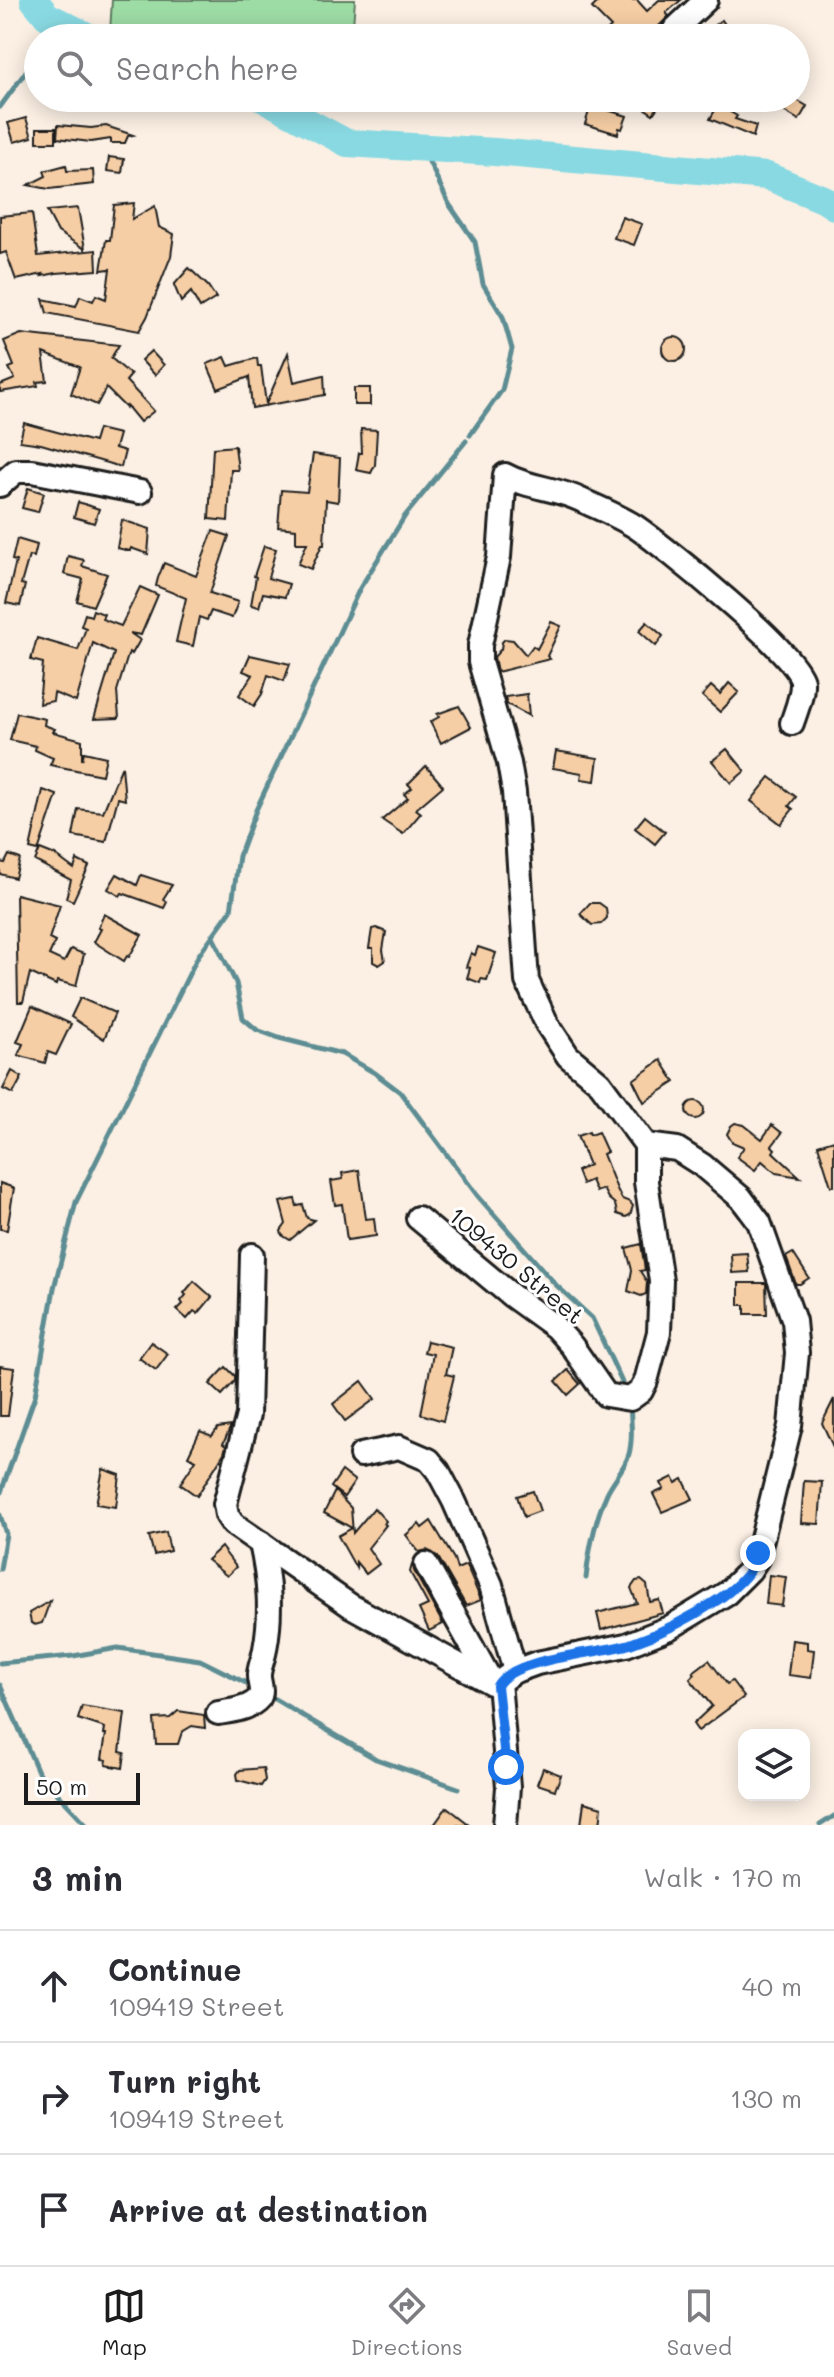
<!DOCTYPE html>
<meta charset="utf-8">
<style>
:root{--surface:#fff;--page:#f2f2f3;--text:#2b2b33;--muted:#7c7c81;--line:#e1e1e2;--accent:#1c1c1c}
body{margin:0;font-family:Mali,sans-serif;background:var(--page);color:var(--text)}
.controls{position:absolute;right:24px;bottom:24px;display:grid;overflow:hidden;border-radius:16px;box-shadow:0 4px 20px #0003}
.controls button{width:72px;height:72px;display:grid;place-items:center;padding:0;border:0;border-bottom:2px solid var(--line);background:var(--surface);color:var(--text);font:40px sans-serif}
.scale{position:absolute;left:24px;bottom:20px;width:116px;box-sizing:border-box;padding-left:8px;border:4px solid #1c1c1c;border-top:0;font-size:22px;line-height:28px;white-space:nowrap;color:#1c1c1c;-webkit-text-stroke:6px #fff;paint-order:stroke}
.stop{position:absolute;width:24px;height:24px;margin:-18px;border:6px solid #1a73e8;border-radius:50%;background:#fff}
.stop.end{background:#1a73e8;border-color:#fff;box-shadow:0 2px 8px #0008}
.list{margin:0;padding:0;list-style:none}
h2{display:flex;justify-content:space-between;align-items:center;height:104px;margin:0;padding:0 32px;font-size:34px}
h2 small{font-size:26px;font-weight:400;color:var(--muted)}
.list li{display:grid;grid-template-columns:52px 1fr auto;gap:24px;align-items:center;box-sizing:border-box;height:112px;padding:0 32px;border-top:2px solid var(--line)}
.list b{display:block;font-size:30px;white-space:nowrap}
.list p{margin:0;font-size:26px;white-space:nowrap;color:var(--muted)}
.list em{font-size:26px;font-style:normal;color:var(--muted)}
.icon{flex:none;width:44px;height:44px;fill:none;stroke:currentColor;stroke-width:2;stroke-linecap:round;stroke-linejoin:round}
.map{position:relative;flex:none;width:834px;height:1825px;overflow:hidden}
.search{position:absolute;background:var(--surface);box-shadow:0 4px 20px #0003;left:24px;right:24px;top:24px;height:88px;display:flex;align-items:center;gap:20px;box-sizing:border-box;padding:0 28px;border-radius:44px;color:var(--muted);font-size:30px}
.sheet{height:440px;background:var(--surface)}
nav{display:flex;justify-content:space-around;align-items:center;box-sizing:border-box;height:112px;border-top:2px solid var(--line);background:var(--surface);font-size:22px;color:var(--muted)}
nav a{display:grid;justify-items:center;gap:4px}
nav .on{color:var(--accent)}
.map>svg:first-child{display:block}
.green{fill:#9edca5;stroke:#5d7c60;stroke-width:2}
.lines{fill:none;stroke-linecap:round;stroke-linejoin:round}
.stream{stroke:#5d8d93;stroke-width:5}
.river{stroke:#89d9e2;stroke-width:28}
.building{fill:#f6cea5;stroke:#1c1c1c;stroke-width:2}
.minor-casing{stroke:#1c1c1c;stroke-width:28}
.minor{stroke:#fff;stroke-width:22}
.route{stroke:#1a73e8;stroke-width:10}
.labels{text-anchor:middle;stroke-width:6;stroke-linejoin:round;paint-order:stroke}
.street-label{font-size:24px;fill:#1c1c1c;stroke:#fff}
</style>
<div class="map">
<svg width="834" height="1825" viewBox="0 0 834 1825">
<rect width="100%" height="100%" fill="#fcf0e4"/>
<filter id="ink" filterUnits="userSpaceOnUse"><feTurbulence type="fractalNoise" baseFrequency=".0125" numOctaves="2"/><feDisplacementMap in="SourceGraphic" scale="16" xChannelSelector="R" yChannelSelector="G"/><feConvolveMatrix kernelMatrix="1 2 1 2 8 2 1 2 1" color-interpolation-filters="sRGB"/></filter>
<g filter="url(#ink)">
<path class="green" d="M112,0h243l-3,38h-160l-82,-6z"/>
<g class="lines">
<g class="stream">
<path d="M49,38l11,-16"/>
<path d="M0,107l38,-52"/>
<path d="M422,147l27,57 26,38 8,42 20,33 9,32 -10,41 -32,45"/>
<path d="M213,937l23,46 7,35 14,12 22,8 63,16 33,19 25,19 77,103 79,90 36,33 34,73"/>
<path d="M0,1495l35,-99 19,-108 22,-86 122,-246 33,-46 8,-54 17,-46 104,-222 45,-72 61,-75"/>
<path d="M0,1515l6,19 -6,35"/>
<path d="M586,1578c3,-29 9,-58 21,-85 6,-13 18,-25 22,-39 4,-16 2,-33 1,-50"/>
<path d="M0,1663l73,-7 45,-8 82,12 54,27"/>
<path d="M0,1685l39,89 48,51"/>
<path d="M266,1694l110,65 82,29"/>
<path d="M820,1825l14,-9"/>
</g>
<g class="river">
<path d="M34,0l13,16 44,22"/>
<path d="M263,98l84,45 148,9 272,24 56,23 11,7"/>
</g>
</g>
<g class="building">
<path d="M600,0h37l10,11 12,-11h22l-15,13 3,3 -22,22h-16l-5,-5 -6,5h-6l-7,-7 4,-4 -19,-19z"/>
<path d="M722,20l12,18h-38z"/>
<path d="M629,98h35l-11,16z"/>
<path d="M786,98h7l14,8 -8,14 -19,-11z"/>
<path d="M591,105l36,11 -5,13 -3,-1 -1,6 -33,-10z"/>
<path d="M718,105l19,11 -2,3 21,7 -3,11 -43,-18z"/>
<path d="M26,118l6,19 -18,5 -6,-19z"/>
<path d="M58,125l33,3 15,-2 27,9 -5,1 -3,7h-14v-4l-20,3 -34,-4z"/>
<rect x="37" y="128" width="19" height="14"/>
<path d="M109,157l15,2 -2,14 -15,-2z"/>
<path d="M66,165l1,6 26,-1 1,14 -45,5 -21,-4 18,-9 -2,-5z"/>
<path d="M134,203l-2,16 23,-13 4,21 15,7 -3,22 -24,61 -8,14 -92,-18 -4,-14 33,7 4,-10 13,5 3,-6 10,4 4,-30 -9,1 5,-30h4l4,-35z"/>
<path d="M78,208l7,41 -27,-17 -11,-21z"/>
<path d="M32,213l6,43 58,-6 1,20 -41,3 -14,3 1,-2 -27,6 -10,-28 -6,2v-38z"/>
<path d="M622,217l20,7 -8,21 -20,-7z"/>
<path d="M189,268l19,18 8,12 -16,10 -9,-16 -10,10 -7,-17z"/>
<path d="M21,334l98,11 -8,13 20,17 -5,6 28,30 -14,11 -13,-16 -1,2 -20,-20 -9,17 -26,-11 9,-27 -37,-14 4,28 -10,1 1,4 -38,6v-7l15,-6 -6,-11 5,-2 -10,-25z"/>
<circle cx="674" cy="349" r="12"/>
<path d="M151,351l13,14 -9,10 -14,-15z"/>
<path d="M288,353l6,29 30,-7 1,20 -73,13 -3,-31 -31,12 -11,-25 18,-7 4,9 28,-8 1,8h3l5,38z"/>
<rect x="354" y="388" width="16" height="17"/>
<path d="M24,423l70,19 4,-13 21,5 -4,14 10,3 -4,16 -80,-23 -21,-3z"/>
<path d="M361,429l16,1 -2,35 -4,8 -15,-3 3,-17h3z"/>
<path d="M235,446l3,24h-7l-3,51 -19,-2 4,-71z"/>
<path d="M313,454l27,4 -2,44 -12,-2 -2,45h-2l-11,24 -13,-5 9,-21h-11v-14l-18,-2 3,-37 26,2z"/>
<path d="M28,488l16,5 -6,19 -16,-4z"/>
<path d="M78,502l21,7 -5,14 -20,-6z"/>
<path d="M122,520l28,9 -2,25 -17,-6 -1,3 -13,-3z"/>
<path d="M213,531l16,5 -19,57 28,9 -6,16 -21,-7 -4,9 -8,-3 -6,29 -17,-4 10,-44 -30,-12 2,-8 6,-15 32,13z"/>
<path d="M17,539l20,6 -3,12 -5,-1 -8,28 4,1 -5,21 -14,-3 10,-42 -4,-1z"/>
<path d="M264,546l12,3 -8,29 21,6 -4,13 -22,-4 -4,14 -8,-2 5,-28 -2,-1z"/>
<path d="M68,556l16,4 -2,6 25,8 -14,32 -16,-5 6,-22 -19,-5z"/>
<path d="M140,587l18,8 -17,40 -11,-2 10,7 -8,14 -3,-2 -12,39 2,27 -25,1 20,-66 -21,-10 -17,59 -22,-9 -1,8 -14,3 4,-41 -12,-3 6,-22 41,12 8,-22 -5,-2 4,-12 6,2 2,-6 11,4 -2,5 19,7z"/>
<path d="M551,622l10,4 -14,30 3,3 -53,13 -3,-15 7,-8 1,-7 3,-3 8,1 13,15 7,-9 4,3z"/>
<path d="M647,622l16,14 -7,10 -17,-15z"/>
<path d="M250,655l40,9 -6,17 -16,-6 -6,19 -8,12 -15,-11 14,-20 -10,-4z"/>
<path d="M729,683l10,9 -19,20 -18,-16 9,-10 9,8z"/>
<path d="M527,694l2,22 -22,-12 -2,-7z"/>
<path d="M459,706l12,21 -30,16 -11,-21 9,-5 -2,-3z"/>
<path d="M17,713l28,6 -1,6 11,4 -2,3 29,8v20l2,-8 22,5 -4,18 -52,-10 3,-7 -18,-8 1,-4 -26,-6z"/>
<path d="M727,749l18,22 -14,12 -19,-22z"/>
<path d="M556,751l42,7 -3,23 -14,-2 1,-6 -29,-5z"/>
<path d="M122,766l3,34 -7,-2 -12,44 -33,-6 5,-27 25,3z"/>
<path d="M426,766l17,20 -27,23 5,4 -18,21 -21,-14 26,-22 -4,-4 8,-6 -4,-4z"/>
<path d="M770,777l26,20 -7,9 4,3 -12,15 -30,-23z"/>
<path d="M43,790l14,5 -19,56 -8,-2z"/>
<path d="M645,816l20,16 -10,12 -20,-16z"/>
<path d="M40,849l15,6 19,14 3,-9 12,6 -16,35 -7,-3 5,-18 -36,-19z"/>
<path d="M9,855l11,4 -5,19 -15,-4v-12l5,1z"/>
<path d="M117,874l20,11 4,-10 31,10 -9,14 4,3 -3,6 -42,-15 -2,3 -12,-7z"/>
<path d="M16,894l44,11 -11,34 6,3 -6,13 15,7 7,-13 13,5 -8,32 -19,-5 -1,4 -26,-12 -7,29h-5z"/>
<path d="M590,903h9l7,5 1,10 -6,6 -9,1 -12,-11z"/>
<path d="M104,914l38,21 -13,22 -2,-1 -3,5 -30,-19 7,-13 -3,-1z"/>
<path d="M376,928l10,4 -3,18 2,11 -6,4 -6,-3v-14h-4l3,-19z"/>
<path d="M478,947l18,6 -9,27 -6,-1 -1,4 -13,-5 3,-10 -4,-1 5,-14 4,2z"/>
<path d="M80,998l35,15 -11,26 -33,-22z"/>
<path d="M32,1006l39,18 -15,31 -8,-3 -3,11 -27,-8 5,-11 -6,-2z"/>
<path d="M661,1060l14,22 -31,20 -11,-22z"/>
<path d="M12,1071l10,6 -9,17 -10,-5z"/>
<circle cx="695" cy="1110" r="9"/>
<path d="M735,1123l9,2 18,14 10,-14 10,8 -10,13 3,3 -2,3 27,25 -24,-4 -14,-12 -7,9 -18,-13 7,-10 -12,-5 -5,-8 4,-8z"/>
<path d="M589,1132l1,3 8,-3 9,20 -4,2 14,35 5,10 8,3 3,4 -3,9 -4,2 -9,-3 -2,-10 -7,-6 -5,-9 -7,3 -5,-12 -9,4 -5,-13 12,-6 -12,-29z"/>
<path d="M834,1140v46h-3l-13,-41z"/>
<path d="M359,1170l7,49 8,-1 2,18 -29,4 -5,-36 -7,1 -4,-24 12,-2 -1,-6z"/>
<path d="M0,1183l14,5 -7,42 -7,-1z"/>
<path d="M295,1199l2,7 6,-1 4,13 7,2 -24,20 -8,-5 -1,-4 5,-7 -6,-22z"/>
<path d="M641,1244l4,26 -5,1 7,11 -1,12 -5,2 -13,-5 4,-21 -6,-22z"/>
<path d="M747,1253l2,19 -17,1 -1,-19z"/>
<path d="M793,1253l16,25 -9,6h-4l-10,-27z"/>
<path d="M194,1281l18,16 -14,17 -4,-3 -7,8 -10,-9 6,-6 -2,-3 5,-6 -2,-2z"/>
<path d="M739,1283h27l1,31h-22v-9h-6z"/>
<path d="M427,1341l25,6 -6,27 8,2 -11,45 -22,-7 12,-60 -9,-2z"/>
<path d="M151,1342l17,12 -12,16 -17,-12z"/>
<path d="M0,1366l14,2 -6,48h-8z"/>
<path d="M226,1367l9,9v5l-13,14 -12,-11z"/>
<path d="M568,1370l12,14 -12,11 -12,-14z"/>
<path d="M362,1381l13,18 -30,22 -12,-17z"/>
<path d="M834,1399v50l-12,-26z"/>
<path d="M231,1426l-8,18 3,2 -2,7 -27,43 -17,-12 16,-24 -8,-4 12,-25 12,5 6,-8z"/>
<path d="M103,1469l17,6 -4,32 -20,-3z"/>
<path d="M342,1471l13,10 -11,16 -13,-10z"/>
<path d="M673,1477l3,6 7,-4 10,20 -31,13 -9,-18 11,-5 -3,-6z"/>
<path d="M804,1481l18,1 -3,42 -18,-1z"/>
<path d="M335,1491l16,17 2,25 21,-25 12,13 -2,3 2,1 -18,23 11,16 -13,10 -10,-12v6l-18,-32 14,-8 -28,-15z"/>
<path d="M533,1491l7,20 -16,6 -7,-21z"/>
<path d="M431,1521l23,38 3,10 9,-4 15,35 -15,6 -28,-49 -11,-7 -8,2 -13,-17 13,-11 3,4z"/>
<path d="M166,1532l4,19 -16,4 -5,-19z"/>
<path d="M221,1547l15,20 -9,9 -20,-16z"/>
<path d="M413,1561l1,10 29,53 -14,7 -10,-22 9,-4 -18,-33z"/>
<path d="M769,1575l17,2 -4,29 -16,-2z"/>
<path d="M641,1580l6,5 3,17 9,-2 4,13 -62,17 -4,-17 40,-10 -6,-15 5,-7z"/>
<path d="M50,1601l-8,22 -7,2 -4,-2 -2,-10z"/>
<path d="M792,1640l15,2v7l7,1 -3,28 -23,-3z"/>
<path d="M709,1660l18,24 5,-3 12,16 -46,34 -5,-7 19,-18 -22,-27 5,-5 -2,-2z"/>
<path d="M82,1706l43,7 -5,39 5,1 -2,15 -17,-3 1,-5 -5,-1 4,-25h-2l1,-6 -27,-9z"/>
<path d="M178,1711l26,4 1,13 -13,-2 -10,6 -4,12h-22l-2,-25 16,-1z"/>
<path d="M263,1768l2,12 -4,6 -23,-6 -1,-6 3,-4z"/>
<path d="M543,1768l18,7 -6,15 -18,-6z"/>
<path d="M584,1802l18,5 -2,18h-19z"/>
<path d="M447,1807l23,18h-36z"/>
</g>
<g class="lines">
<g class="minor-casing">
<g id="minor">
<path d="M675,29l31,-29"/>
<path d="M0,485l16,-14h16l108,21"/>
<path d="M418,1218l94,78 43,31 17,19 34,49 24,4 11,-8 5,-10 13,-49 2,-51 -15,-99v-37"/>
<path d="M252,1255l-4,160 -23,89 2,11 6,9 118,82 146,80"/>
<path d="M361,1455l38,-8 30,13 9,11 16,30 37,84 24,86"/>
<path d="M426,1564l65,117"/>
<path d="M218,1713c13,-2 32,-4 41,-15 5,-8 -1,-16 0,-24 1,-9 5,-17 6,-25 7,-37 4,-69 -4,-106"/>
<path d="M505,1825l3,-38 -9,-105 16,-11 22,-8 89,-18 43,-17 58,-35 23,-23 7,-11 33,-133 7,-73 -3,-32 -35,-99 -18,-24 -39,-33 -25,-16 -31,-4 -46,-62 -32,-27 -21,-32 -20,-43 -13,-189 -5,-29 -29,-101v-17l19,-88 6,-82c23,13 52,13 76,25 18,8 38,16 55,27 29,20 161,126 166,154 1,14 -6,30 -10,42"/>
</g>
</g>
<use href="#minor" class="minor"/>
</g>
</g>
<g class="lines" filter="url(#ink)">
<path class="route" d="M506,1767l-9,-81c15,-29 102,-32 133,-42 32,-11 61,-26 89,-45 16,-11 34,-26 39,-46"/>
</g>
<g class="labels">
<g class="street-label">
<text transform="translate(516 1266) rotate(40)" y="8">109430 Street</text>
</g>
</g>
</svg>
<div class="controls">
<button><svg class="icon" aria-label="layers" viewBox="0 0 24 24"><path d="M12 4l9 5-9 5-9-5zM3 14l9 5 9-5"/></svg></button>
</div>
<div class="scale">50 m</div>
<div class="stop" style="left:506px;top:1767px"></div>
<div class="stop end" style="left:758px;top:1553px"></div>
<div class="search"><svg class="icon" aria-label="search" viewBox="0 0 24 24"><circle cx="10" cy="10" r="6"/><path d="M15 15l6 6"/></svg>Search here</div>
</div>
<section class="sheet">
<h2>3 min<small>Walk · 170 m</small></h2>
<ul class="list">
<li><svg class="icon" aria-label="ahead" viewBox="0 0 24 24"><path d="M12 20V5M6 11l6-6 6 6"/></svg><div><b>Continue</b><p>109419 Street</p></div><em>40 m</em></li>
<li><svg class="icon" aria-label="right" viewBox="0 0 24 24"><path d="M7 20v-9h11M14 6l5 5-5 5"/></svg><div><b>Turn right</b><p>109419 Street</p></div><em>130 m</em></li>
<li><svg class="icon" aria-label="arrive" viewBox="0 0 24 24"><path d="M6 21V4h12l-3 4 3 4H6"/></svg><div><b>Arrive at destination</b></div></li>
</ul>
</section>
<nav>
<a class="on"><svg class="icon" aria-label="map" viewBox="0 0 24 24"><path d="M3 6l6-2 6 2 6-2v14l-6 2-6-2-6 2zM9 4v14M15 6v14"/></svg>Map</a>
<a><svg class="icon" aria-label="directions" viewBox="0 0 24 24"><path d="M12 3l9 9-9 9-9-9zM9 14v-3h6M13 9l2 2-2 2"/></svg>Directions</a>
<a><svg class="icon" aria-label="saved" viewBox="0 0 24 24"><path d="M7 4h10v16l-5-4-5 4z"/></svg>Saved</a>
</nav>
